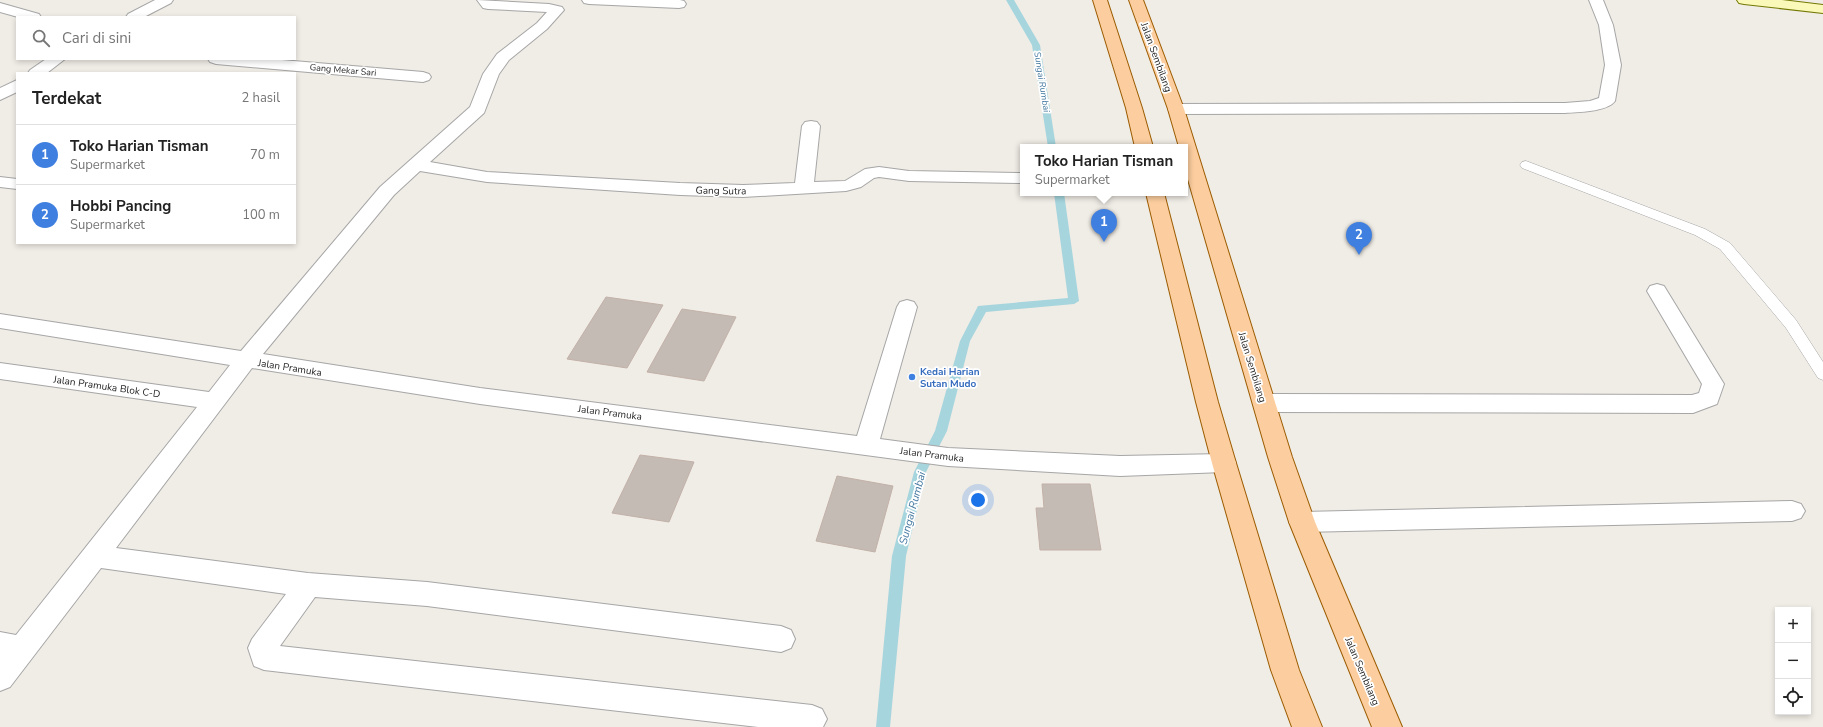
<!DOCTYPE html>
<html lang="id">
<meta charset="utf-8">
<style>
:root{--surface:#fff;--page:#f2f2f2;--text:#222;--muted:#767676;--line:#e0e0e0;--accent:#2563eb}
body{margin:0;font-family:"Nunito Sans",sans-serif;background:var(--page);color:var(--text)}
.controls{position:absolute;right:12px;bottom:12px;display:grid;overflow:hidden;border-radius:0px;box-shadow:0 2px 6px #0003}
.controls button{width:36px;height:36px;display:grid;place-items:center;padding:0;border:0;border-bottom:1px solid var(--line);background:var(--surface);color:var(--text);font:20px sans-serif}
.you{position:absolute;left:978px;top:500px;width:14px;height:14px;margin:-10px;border:3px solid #fff;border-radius:50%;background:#1a73e8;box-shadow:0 0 0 6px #1a73e833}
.badge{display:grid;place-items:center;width:26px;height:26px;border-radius:50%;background:var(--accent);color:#fff;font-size:13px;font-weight:700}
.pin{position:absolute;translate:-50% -33px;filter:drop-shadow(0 1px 2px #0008)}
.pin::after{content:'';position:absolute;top:21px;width:14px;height:12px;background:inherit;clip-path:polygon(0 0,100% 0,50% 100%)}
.popup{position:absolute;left:1020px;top:144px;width:168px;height:52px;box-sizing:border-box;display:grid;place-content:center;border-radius:0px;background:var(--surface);filter:drop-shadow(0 1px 3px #0005);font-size:13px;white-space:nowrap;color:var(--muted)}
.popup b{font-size:15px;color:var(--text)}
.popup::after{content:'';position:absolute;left:50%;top:100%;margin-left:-8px;border:8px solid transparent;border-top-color:var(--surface)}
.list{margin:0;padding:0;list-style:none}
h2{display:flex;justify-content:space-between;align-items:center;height:52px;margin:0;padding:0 16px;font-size:17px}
h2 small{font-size:13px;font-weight:400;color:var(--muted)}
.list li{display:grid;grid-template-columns:26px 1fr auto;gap:12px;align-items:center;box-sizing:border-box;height:60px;padding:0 16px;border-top:1px solid var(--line)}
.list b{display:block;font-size:15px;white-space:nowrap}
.list p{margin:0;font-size:13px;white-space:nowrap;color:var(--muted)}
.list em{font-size:13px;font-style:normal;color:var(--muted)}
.icon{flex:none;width:22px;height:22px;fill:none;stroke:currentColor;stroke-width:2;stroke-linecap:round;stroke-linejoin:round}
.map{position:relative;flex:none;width:1823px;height:727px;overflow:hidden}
.search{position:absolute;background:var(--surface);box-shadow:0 2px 6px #0003;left:16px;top:16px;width:280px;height:44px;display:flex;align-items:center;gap:10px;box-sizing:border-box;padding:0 14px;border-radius:0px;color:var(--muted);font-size:15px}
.panel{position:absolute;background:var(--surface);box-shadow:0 2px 6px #0003;left:16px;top:72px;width:280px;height:172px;border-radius:0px}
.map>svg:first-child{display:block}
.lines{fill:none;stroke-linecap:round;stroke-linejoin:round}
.stream{fill:#a6d5de;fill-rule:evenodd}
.building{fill:#c5bbb5;stroke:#c2b1a8}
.lane-casing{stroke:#a6a6a6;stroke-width:1}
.street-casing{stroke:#a6a6a6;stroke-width:2}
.secondary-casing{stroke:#747804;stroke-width:2}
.primary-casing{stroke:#9b5c00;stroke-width:2}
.lane{fill:#fff;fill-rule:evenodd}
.street{fill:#fff;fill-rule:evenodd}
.secondary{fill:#faf9ba;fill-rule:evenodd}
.primary{fill:#fccd9e;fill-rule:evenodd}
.shop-dot{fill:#3f7fe0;stroke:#fff;stroke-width:1.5}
.labels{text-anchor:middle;stroke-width:3.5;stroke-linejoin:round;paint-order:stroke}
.far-street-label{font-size:9px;fill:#1f1f1f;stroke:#fff}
.far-water-label{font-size:9px;font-style:italic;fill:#4478a0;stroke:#fff}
.street-label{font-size:10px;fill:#1f1f1f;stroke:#fff}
.shop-label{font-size:10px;font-weight:bold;fill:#366cbe;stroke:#fff;text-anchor:start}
.water-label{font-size:11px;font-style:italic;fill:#4478a0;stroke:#fff}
</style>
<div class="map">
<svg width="1823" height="727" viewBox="0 0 1823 727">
<rect width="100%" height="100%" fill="#f0ece6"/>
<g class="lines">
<g class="stream">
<path d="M1006,0h8l26,45 16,102h-8l-16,-102z"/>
<path d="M1054,193h10l15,108 -5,3 -88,8 -16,29 -23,90 -21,41 -20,84 -16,171h-14l16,-171 22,-84 21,-41 25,-90 18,-35 90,-8z"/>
</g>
</g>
<g class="building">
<path d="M606,297l57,8 -36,63 -60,-9z"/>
<path d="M682,309l54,8 -32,64 -57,-9z"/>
<path d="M640,455l54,7 -25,60 -57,-9z"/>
<path d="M837,476l56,10 -18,66 -59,-11z"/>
<path d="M1042,484h48l11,66h-61l-4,-42h8z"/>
</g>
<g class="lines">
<g class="lane-casing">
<path id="lane" d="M1526,161l179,68 25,14 66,77 27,42v18l-5,-2 -32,-50 -66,-79 -25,-14 -173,-67 -2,-3 2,-3z"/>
</g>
<g class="street-casing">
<g id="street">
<path d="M155,0h18l-2,3 -27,14h-18l2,-3z"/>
<path d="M477,0l72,4 13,3 2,3 -17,19 -38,31 -10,14 -15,39 -54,49 57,10 193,11 63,2 52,-2 7,-57 3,-4 6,-1 6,1 3,4 -6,56 31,-1 20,-12 14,-2 30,4 114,2v10l-114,-2 -30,-4 -5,1 -13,9 -15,4 -103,6 -63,-2 -193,-13 -67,-11 -26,24 -131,159 217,34 377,48 40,-129 3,-5 7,-2 7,2 3,5 -37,132 68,9 172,8 104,-2 9,2 3,7 -3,7 -9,2 -104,4 -172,-10 -468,-62 -228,-36 -136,180 192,25 119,9 354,44 10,4 4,9 -4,9 -10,4 -354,-46 -112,-9 -35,49 532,59 10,4 5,10 -4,8h-65l-494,-57 -10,-4 -6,-18 4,-9 34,-45 -185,-26 -91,119 -10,4v-59l16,3 181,-228 -197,-28v-16l209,29 21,-27 -230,-37v-14l241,37 139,-164 90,-80 13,-33 14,-20 40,-31 10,-11 -59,-3 -5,-1z"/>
<path d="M582,0h98l4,1 2,3 -2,3 -5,1 -90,-4 -5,-1z"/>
<path d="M1589,0h14l10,25 8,40 -6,36c-8,11 -37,11 -50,12l-389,1 -6,-1 -2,-4 2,-4 6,-1 389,-1 25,-2 9,-3 6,-33 -6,-40z"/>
<path d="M0,3l39,11 2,3h-23l-18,-5z"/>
<path d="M46,59h19l-18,14h-19l2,-3z"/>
<path d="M208,59h62l153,13 6,2 2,3 -2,3 -6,2 -207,-18 -6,-2z"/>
<path d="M17,80v12l-17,8v-12z"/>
<path d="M0,177l17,2v10l-17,-2z"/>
<path d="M1657,284l7,2 60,98 -7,20 -24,9 -429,-1 -8,-3 -3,-6 3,-6 8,-3 428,1 7,-2 3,-9 -55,-93 3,-5z"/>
<path d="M1792,501l9,3 4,7 -4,7 -9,3 -490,11 -9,-3 -4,-7 4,-7 9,-3z"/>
</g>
</g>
<g class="secondary-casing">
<path id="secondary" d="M1737,0h45l41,5v8l-79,-9 -5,-1z"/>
</g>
<g class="primary-casing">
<g id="primary">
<path d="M1093,0h14l35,108 11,39h-18l-9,-39z"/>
<path d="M1129,0h14l41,109 108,348 23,65 87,205h-30l-83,-205 -21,-65 -83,-288v-22h-6l-11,-38z"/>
<path d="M1146,193h18l54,209 18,61 63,207 23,57h-30l-21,-57 -59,-207 -16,-61z"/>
</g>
</g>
<use href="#lane" class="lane"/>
<use href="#street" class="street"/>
<use href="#secondary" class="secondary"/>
<use href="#primary" class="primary"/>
</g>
<circle class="shop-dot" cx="912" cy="377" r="4"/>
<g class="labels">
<g class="far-street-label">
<text transform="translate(343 70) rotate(5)" y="3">Gang Mekar Sari</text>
</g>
<g class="far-water-label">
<text transform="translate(1042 82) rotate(81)" y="3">Sungai Rumbai</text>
</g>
<g class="street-label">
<text transform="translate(1157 57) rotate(70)" y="4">Jalan Sembilang</text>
<text transform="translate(721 190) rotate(1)" y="4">Gang Sutra</text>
<text transform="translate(290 367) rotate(9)" y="4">Jalan Pramuka</text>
<text transform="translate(1253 367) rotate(73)" y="4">Jalan Sembilang</text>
<text transform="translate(107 386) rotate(8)" y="4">Jalan Pramuka Blok C-D</text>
<text transform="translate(610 412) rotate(7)" y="4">Jalan Pramuka</text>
<text transform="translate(932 454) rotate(7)" y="4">Jalan Pramuka</text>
<text transform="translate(1363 671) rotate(67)" y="4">Jalan Sembilang</text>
</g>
<g class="shop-label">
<text x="920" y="375">Kedai Harian<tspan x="920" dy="12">Sutan Mudo</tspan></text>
</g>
<g class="water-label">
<text transform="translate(912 508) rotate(-75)" y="4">Sungai Rumbai</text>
</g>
</g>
</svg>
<div class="controls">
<button>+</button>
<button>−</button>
<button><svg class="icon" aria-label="locate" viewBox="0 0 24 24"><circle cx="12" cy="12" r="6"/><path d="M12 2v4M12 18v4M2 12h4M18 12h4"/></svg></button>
</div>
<div class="you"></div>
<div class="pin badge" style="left:1104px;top:242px;background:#3f7fe0">1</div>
<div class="popup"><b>Toko Harian Tisman</b>Supermarket</div>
<div class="pin badge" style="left:1359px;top:255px;background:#3f7fe0">2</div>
<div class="search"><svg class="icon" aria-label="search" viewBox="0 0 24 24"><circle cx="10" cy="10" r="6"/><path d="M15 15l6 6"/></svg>Cari di sini</div>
<section class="panel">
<h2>Terdekat<small>2 hasil</small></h2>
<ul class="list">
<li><span class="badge" style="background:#3f7fe0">1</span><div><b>Toko Harian Tisman</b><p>Supermarket</p></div><em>70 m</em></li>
<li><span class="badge" style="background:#3f7fe0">2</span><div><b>Hobbi Pancing</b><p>Supermarket</p></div><em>100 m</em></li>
</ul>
</section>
</div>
